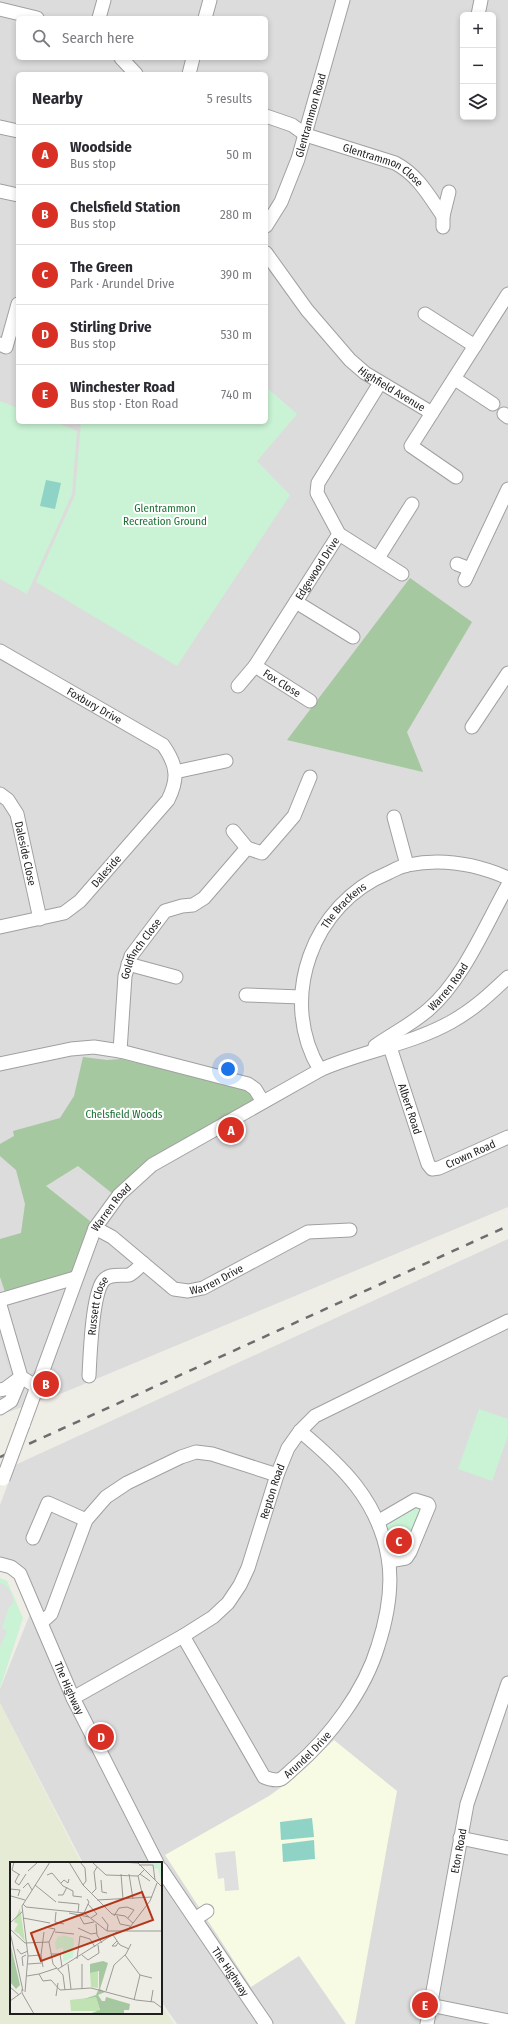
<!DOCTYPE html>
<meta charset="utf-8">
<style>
:root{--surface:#fff;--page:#f2f2f3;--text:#2b2b33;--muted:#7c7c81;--line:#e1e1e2;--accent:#d93025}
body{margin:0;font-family:"Fira Sans Condensed",sans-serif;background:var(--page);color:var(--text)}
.controls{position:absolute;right:12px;top:12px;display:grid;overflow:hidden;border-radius:6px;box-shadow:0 2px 6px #0003}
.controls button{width:36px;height:36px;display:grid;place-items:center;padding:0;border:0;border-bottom:1px solid var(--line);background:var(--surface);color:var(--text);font:20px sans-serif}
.you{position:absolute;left:228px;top:1069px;width:14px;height:14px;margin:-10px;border:3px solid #fff;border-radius:50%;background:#1a73e8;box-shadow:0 0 0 6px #1a73e833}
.badge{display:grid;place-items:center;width:26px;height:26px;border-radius:50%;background:var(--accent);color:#fff;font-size:13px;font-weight:700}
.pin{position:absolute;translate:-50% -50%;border:2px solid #fff;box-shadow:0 1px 4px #0006}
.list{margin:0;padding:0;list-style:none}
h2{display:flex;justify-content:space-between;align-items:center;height:52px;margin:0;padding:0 16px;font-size:17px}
h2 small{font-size:13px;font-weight:400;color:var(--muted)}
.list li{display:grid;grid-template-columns:26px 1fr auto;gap:12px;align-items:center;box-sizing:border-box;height:60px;padding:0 16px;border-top:1px solid var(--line)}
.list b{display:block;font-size:15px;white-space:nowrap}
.list p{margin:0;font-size:13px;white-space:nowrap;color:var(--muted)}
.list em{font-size:13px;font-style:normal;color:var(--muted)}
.icon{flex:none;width:22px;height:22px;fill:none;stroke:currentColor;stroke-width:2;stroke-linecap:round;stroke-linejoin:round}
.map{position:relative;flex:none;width:508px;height:2024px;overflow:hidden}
.search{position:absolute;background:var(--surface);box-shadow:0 2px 6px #0003;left:16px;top:16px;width:252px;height:44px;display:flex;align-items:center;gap:10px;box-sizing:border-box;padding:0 14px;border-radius:6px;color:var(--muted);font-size:15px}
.panel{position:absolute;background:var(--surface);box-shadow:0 2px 6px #0003;left:16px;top:72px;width:252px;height:352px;border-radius:6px}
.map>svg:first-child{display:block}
.residential{fill:#dddcdc;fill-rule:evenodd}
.education{fill:#f7fbe3}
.farmland{fill:#e5ebd4}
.forest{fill:#a5c8a0}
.park{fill:#c9f3d4}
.pitch{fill:#8ed3c5}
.parking{fill:#dfdfdf}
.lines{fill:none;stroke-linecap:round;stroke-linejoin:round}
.minor-casing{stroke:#a0a0a0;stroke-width:15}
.minor{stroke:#fff;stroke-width:13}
.rail{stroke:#6d6d6d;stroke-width:2.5;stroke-dasharray:8 8;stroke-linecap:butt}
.minor-bridge-casing{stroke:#a0a0a0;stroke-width:15;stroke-linecap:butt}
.minor-bridge{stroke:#fff;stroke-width:13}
.labels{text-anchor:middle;stroke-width:4;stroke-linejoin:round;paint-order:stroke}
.street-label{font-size:11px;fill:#1f1f1f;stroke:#fff}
.park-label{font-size:11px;fill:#1a7031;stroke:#fff}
.inset-road{fill:none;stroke:#9b9b96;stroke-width:1}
.view{fill:#b4361a;fill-opacity:0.15;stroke:#b4361a;stroke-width:2}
.inset-edge{fill:none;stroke:#1f1f1f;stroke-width:2}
</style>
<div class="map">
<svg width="508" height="2024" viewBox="0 0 508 2024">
<rect width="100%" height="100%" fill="#eeede6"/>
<g class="residential">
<path d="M0,0h508v1207l-443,185 -65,23zM463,15h30v102h-30zM18,18h248v40h-248zM18,74h248v348h-248z"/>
<path d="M508,1239v785h-331l-16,-23v-138h-78l-83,-160v-14l36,-90 -36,-40v-54l15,-40z"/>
</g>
<path class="education" d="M334,1740l63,51 -42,233h-9l-47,-68 -48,31 -86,-132 104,-59 25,-18z"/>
<path class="farmland" d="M0,1703l81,160h-70v150h150v-8l13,19h-174z"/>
<g class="forest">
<path d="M410,578l62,44 -65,110 16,40 -136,-32z"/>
<path d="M83,1057l24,3 14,-1 121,30 8,5 4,9 -141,91 -35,-28 -32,20 44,35 -19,55 -65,19 -6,-18v-38l21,-6 4,-29 -9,-34 -16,-14v-12l14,-8 -1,-5 47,-13 14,-22z"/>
</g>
<g class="park">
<path d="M266,387l31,27 -40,47 33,34 -113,171 -141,-84 39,-87 6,-73h185z"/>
<path d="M0,401l18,7v14h37l22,9 -5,63 -45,100 -27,-15z"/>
<path d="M479,1409l29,10v17l-16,45 -34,-12z"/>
<path d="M412,1507h11l-18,47 -15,3 -7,-32z"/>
<path d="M0,1578l7,3 16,37 -23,70z"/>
</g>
<g class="pitch">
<path d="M46,480l15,3 -6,26 -15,-3z"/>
<path d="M312,1818l2,19 -33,3 -1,-18z"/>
<path d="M314,1840l1,19 -32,3 -1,-18z"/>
</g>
<g class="parking">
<path d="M0,1340l13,45 -13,2z"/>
<path d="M0,1583l5,2 6,7 3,11 -5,4 -7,21 5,3 -7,16z"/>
<path d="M235,1851l4,39 -14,1 -1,-13 -6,1 -3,-26z"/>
</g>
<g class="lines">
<g class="minor-casing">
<g id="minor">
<path d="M0,9l37,9"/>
<path d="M478,15l3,-15"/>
<path d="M99,18l5,-18"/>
<path d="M205,18l5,-18"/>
<path d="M121,58l15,16"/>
<path d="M189,74l4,-16"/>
<path id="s1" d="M266,116l26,9 14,10 89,28c23,12 34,33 48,53"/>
<path d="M0,127l18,4"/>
<path d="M0,191l18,4"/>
<path id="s2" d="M266,226l15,-24 17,-43 45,-159"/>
<path d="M443,227v-11l6,-24"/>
<path id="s3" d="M266,253l41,57 43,50 15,13 67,40 76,-119"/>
<path d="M425,314l50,32"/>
<path d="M0,344l6,3 12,-43"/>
<path d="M455,379l38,25"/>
<path d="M432,413l-21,33 45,31"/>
<path d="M504,414l4,3"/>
<path d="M339,534l63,40"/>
<path d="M378,558l34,-54"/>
<path d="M457,564l13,5"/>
<path d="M465,580l43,-91"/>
<path d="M296,602l57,35"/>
<path id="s4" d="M0,651l163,94c14,20 16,33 5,55l-88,101 -16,12 -64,14"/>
<path id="s5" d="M255,666l55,35"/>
<path id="s6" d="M238,686l17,-20 84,-132 -22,-41 1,-10 62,-100"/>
<path d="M472,727l36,-54"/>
<path d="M175,772l51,-11"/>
<path id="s7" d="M0,794l8,6 9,14 23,105"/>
<path d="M394,817l13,48"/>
<path d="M233,831l14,17 15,5 32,-37 16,-39"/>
<path d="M128,964l48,13"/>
<path d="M246,995l55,2"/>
<path id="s8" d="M375,1046c17,-12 37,-22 53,-36 35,-30 57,-84 80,-125"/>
<path id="s9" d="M390,1047l38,117 4,5 7,-1 69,-31"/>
<path id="s10" d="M120,1051l5,-75 6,-20 34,-45 17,-5 11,-1 11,-7 43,-50"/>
<path d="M0,1064l71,-15 23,-2 26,4 128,33 7,5 8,13"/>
<path id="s11" d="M320,1070c-43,-71 -7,-167 68,-197 6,-3 13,-7 20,-8 35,-7 68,-1 100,13"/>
<path id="s12" d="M95,1228l17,9 62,52 14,2 15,-3 105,-56 42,-2"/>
<path d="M0,1300l75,-22"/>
<path d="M0,1305l21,72 16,10"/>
<path id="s13" d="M89,1376c1,-20 3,-80 14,-95 6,-8 17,-5 26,-6 5,-2 10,-8 14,-12"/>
<path d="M0,1390l5,-1 16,-12"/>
<path d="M0,1408l11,-7 10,-24"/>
<path id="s14" d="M23,1425l72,-197 24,-33 33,-30 168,-95c42,-19 90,-25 131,-48 22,-12 39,-28 57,-45"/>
<path d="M379,1521l36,-21 13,4 1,2 -19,46 -4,6 -17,3"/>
<path d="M33,1538l15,-35 38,17"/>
<path id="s15" d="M0,1564l11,3 9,7 53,124 84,165"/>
<path d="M42,1622l9,-8 35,-94 20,-23 21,-14 54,-26 15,-5 16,2 65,21"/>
<path id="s16" d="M183,1636l81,141c5,2 12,4 17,2 5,-3 10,-9 14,-12 35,-30 70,-77 83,-121 9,-28 15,-61 10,-89 -10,-57 -46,-91 -88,-126"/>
<path id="s17" d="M73,1698l110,-62 30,-19 15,-14 12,-18 8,-17 29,-93 11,-27 12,-17 15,-15 193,-95"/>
<path d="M460,1838l48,10"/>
<path id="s18" d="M161,1869l105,155"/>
<path d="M195,1919l12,-8"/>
<path d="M430,2005l78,16"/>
<path id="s19" d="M427,2024l40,-220 41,-121"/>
</g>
</g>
<use href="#minor" class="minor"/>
<path class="rail" d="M0,1457l508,-231"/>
<g class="minor-bridge-casing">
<path id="minor-bridge" d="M3,1479l20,-54"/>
</g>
<use href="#minor-bridge" class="minor-bridge"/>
</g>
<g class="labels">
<g class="street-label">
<text dy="4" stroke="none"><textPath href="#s2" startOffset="120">Glentrammon Road</textPath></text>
<text dy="4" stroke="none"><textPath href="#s1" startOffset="128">Glentrammon Close</textPath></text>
<text dy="4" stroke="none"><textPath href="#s3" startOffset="187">Highfield Avenue</textPath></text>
<text dy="4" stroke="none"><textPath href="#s6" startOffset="142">Edgewood Drive</textPath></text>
<text dy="4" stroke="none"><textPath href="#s5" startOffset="32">Fox Close</textPath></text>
<text dy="4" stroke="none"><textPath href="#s4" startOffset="109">Foxbury Drive</textPath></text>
<text dy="4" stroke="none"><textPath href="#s7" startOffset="67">Daleside Close</textPath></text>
<text transform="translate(106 871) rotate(-49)" y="4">Daleside</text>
<text dy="4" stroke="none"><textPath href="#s11" startOffset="180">The Brackens</textPath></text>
<text dy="4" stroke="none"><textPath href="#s10" startOffset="107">Goldfinch Close</textPath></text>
<text dy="4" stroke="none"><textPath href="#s8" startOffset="95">Warren Road</textPath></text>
<text dy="4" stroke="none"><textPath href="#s9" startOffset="65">Albert Road</textPath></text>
<text dy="4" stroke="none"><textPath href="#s9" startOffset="171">Crown Road</textPath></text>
<text dy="4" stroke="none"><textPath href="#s14" startOffset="236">Warren Road</textPath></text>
<text dy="4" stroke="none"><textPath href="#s12" startOffset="145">Warren Drive</textPath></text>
<text dy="4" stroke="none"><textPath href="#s13" startOffset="71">Russett Close</textPath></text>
<text dy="4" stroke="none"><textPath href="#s17" startOffset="303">Repton Road</textPath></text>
<text dy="4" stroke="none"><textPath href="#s15" startOffset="147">The Highway</textPath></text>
<text dy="4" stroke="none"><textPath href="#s16" startOffset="216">Arundel Drive</textPath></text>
<text dy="4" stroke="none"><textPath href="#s19" startOffset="176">Eton Road</textPath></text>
<text dy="4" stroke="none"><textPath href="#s18" startOffset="124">The Highway</textPath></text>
</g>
<g class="park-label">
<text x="165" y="512">Glentrammon<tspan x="165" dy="13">Recreation Ground</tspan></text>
<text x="124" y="1118">Chelsfield Woods</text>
</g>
</g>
<g transform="translate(10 1862)">
<rect width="152" height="152" fill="#eeede6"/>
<path d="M10,46l5,34 -6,-8 -5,-3 4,-7 -4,-2zM88,109v17l-7,-1 -1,-14zM86,135l4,14h-29l-1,-11z" fill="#c1e2b3"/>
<path d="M0,80l10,43 -4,4 -6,-7zM93,99l5,2 -8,26 5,3 -7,3 4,6h3l1,-4 24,7 -1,6h-5v3l-35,1 11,-4 -4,-13 -12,2 12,-4 3,-7v-17l-9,2v-9z" fill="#a5c8a0"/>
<path d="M132,0h20v22l-4,-16 -3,1 -2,-5h-12zM52,73l12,3 -1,19 -10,5v-14l-7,1 -1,-6 3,-7 3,1z" fill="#c9f3d4"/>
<path class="inset-road" d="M4,0l-2,8 8,5M59,0l14,23 29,29 13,2 8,7M70,0l5,6 1,13 -3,4M82,0l14,13 32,1 6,-6M109,0l19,1M127,0l25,25M129,3h14l2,15M18,9l10,-9M9,12l-4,8 4,3 7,-11M111,12l2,25M119,12l4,25M130,12l10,7M37,13l5,-2 11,13 10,5M128,14l5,21M91,18l1,12 5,1M51,21l3,-3 4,3 1,-4M25,23l21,17M13,26l5,-5 4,7M0,27l10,1 -2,6M63,29v5l9,1M81,32l5,-5 -2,-17 3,-5M48,33h5l4,-8M1,34l14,4M87,38l55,-3M48,40l21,2 -1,8M13,42l3,3 58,6 23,18h55M78,42l9,10 -6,4M46,50l-1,10 9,2M59,51l20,4M74,51l5,-11 -2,-3M69,53l5,9 10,-2M104,54l5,-8 8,-1 7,3 -6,8M107,54l3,8 10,2M92,55l6,8 -1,6M13,56l27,5M0,61l13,-12M86,62l1,11 5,8M35,65l10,2 -6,13M68,66l13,6 6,-1M0,67l15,14M117,69l23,-30 7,-18M0,70l13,59M45,70l19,2M103,73l7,10 9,4M70,74l10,3 5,8M107,79l-5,5h4l2,-3M15,81l24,-1 4,22 10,11 2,15M7,87l4,5 7,-3M41,92h9l2,13M72,93l6,5 11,-7 -1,-8M115,93l15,20 -6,25M18,94l13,-1M67,97l3,-23M18,102l14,-1M58,102l3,25M72,102v25M13,104l-1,-9 4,-2M33,105l-2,-12 3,-23M48,107l59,-37M29,112l18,-6M130,113l12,3M17,114l12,-2 4,7 8,-1 9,10 31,-2 45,12 18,2 8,6M0,125l9,8M12,127v4l12,21M96,129l8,-26 12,-11 5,-10M15,130l3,-36 -6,-50 28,-44M46,134l2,-13M0,139l11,-8M141,140l2,-12"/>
<path class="view" d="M132,30l11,28 -112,41 -10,-28z"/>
<rect width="152" height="152" class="inset-edge"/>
</g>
</svg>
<div class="controls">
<button>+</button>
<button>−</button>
<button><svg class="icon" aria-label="layers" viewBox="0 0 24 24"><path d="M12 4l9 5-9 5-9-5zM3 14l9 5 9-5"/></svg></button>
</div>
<div class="you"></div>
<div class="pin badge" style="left:231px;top:1130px">A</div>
<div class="pin badge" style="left:46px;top:1384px">B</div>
<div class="pin badge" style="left:399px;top:1541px">C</div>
<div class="pin badge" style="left:101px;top:1737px">D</div>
<div class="pin badge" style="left:425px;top:2005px">E</div>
<div class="search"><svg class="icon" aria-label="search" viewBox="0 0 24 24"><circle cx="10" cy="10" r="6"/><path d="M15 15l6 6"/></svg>Search here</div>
<section class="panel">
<h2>Nearby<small>5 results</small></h2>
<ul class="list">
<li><span class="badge">A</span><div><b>Woodside</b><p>Bus stop</p></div><em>50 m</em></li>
<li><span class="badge">B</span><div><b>Chelsfield Station</b><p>Bus stop</p></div><em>280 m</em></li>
<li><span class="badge">C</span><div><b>The Green</b><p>Park · Arundel Drive</p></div><em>390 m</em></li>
<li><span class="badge">D</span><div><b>Stirling Drive</b><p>Bus stop</p></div><em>530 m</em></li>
<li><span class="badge">E</span><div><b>Winchester Road</b><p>Bus stop · Eton Road</p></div><em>740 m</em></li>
</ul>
</section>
</div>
